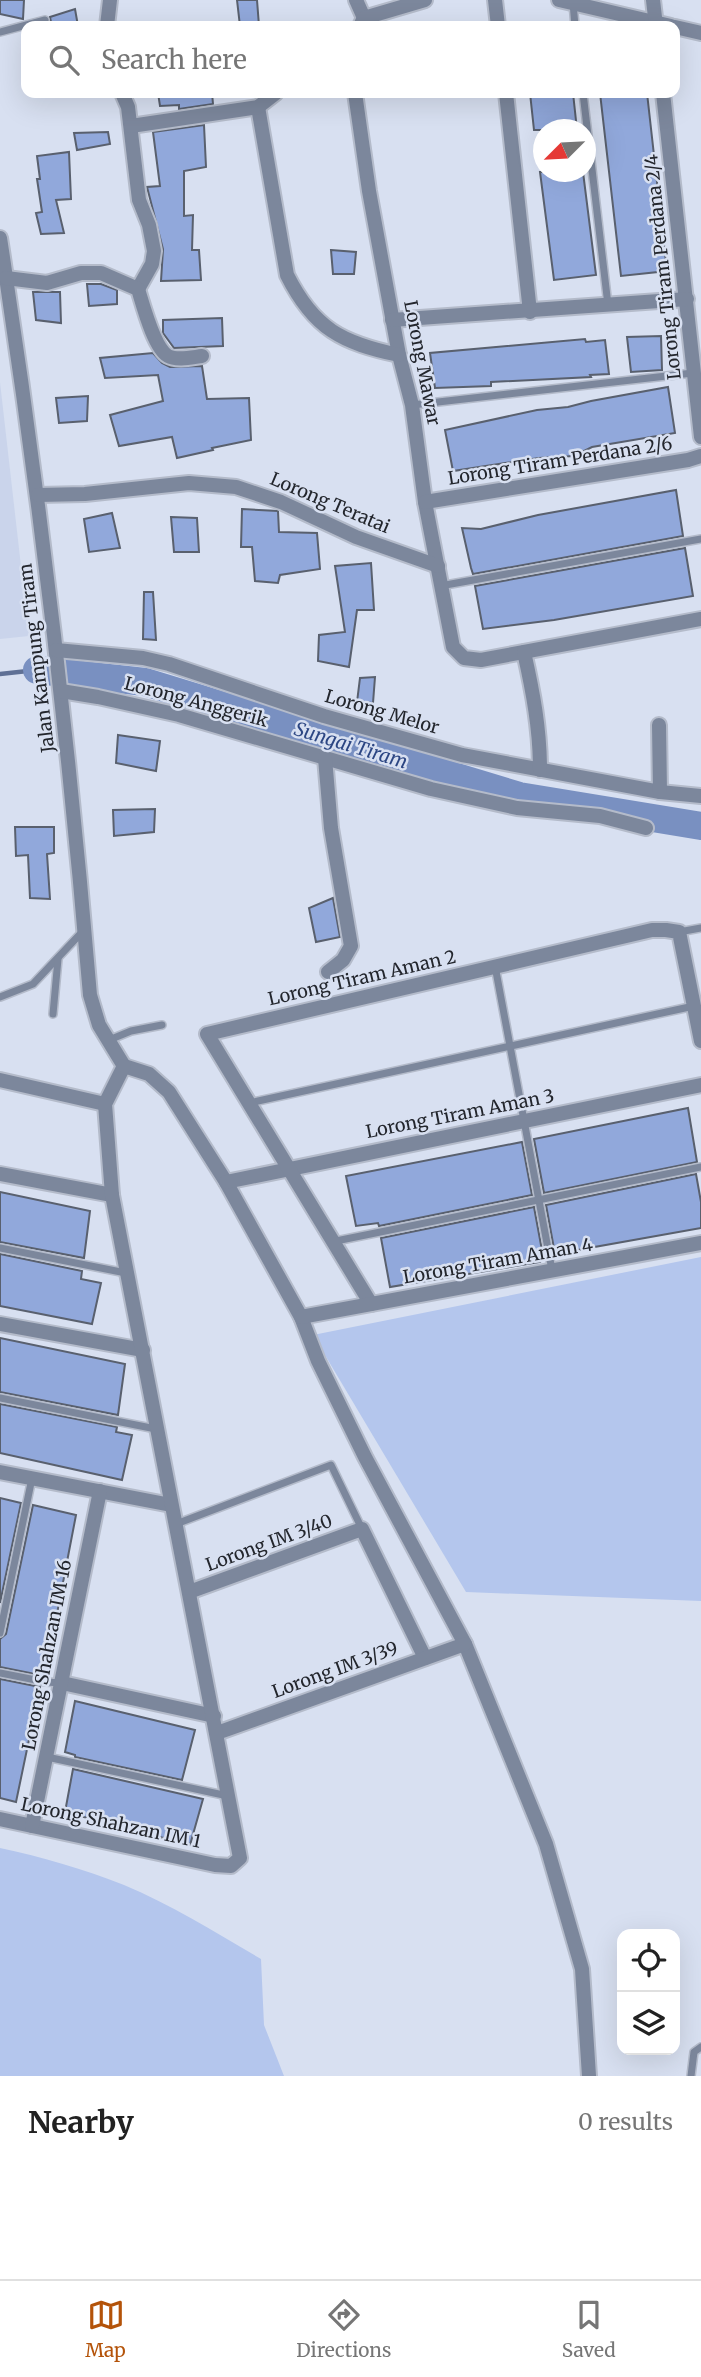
<!DOCTYPE html>
<style>
:root{--surface:#fff;--page:#f2f2f2;--text:#222;--muted:#767676;--line:#e0e0e0;--accent:#b45309}
body{margin:0;font-family:Merriweather,serif;background:var(--page);color:var(--text)}
.controls{position:absolute;right:21px;bottom:21px;display:grid;overflow:hidden;border-radius:14px;box-shadow:0 7px 28px #0002}
.controls button{width:63px;height:63px;display:grid;place-items:center;padding:0;border:0;border-bottom:2px solid var(--line);background:var(--surface);color:var(--text);font:35px sans-serif}
.compass{position:absolute;left:533px;top:119px;width:63px;height:63px;border-radius:50%;background:var(--surface);box-shadow:0 7px 28px #0002;rotate:246deg}
.list{margin:0;padding:0;list-style:none}
h2{display:flex;justify-content:space-between;align-items:center;height:91px;margin:0;padding:0 28px;font-size:30px}
h2 small{font-size:23px;font-weight:400;color:var(--muted)}
.icon{flex:none;width:38px;height:38px;fill:none;stroke:currentColor;stroke-width:2;stroke-linecap:round;stroke-linejoin:round}
.map{position:relative;flex:none;width:701px;height:2076px;overflow:hidden}
.search{position:absolute;background:var(--surface);box-shadow:0 7px 28px #0002;left:21px;right:21px;top:21px;height:77px;display:flex;align-items:center;gap:18px;box-sizing:border-box;padding:0 24px;border-radius:14px;color:var(--muted);font-size:26px}
.sheet{height:203px;background:var(--surface)}
nav{display:flex;justify-content:space-around;align-items:center;box-sizing:border-box;height:98px;border-top:2px solid var(--line);background:var(--surface);font-size:19px;color:var(--muted)}
nav a{display:grid;justify-items:center;gap:4px}
nav .on{color:var(--accent)}
.map>svg:first-child{display:block}
.built{fill:#cad4eb}
.green{fill:#b4c6ed}
.lines{fill:none;stroke-linecap:round;stroke-linejoin:round}
.stream{stroke:#5f7095;stroke-width:4.5}
.river{stroke:#7990c1;stroke-width:28}
.building{fill:#91a8db;stroke:#59606e;stroke-width:2}
.lane-casing{stroke:#b4bbca;stroke-width:10}
.street-casing{stroke:#b4bbca;stroke-width:18}
.lane{stroke:#7c879c;stroke-width:7}
.street{stroke:#7c879c;stroke-width:14}
.labels{text-anchor:middle;stroke-width:5;stroke-linejoin:round;paint-order:stroke}
.street-label{font-size:18px;fill:#23262d;stroke:#d8e0f1}
.water-label{font-size:19px;font-style:italic;fill:#2c4683;stroke:#d8e0f1}
</style>
<div class="map">
<svg width="701" height="2076" viewBox="0 0 701 2076">
<rect width="100%" height="100%" fill="#d8e0f1"/>
<path class="built" d="M0,382l29,254 -29,3z"/>
<g class="green">
<path d="M701,1257v344l-235,-9 -153,-257z"/>
<path d="M0,1848c42,9 84,21 124,37 48,20 92,48 137,74l3,66 20,51h-284z"/>
</g>
<g class="lines">
<path class="stream" d="M0,674l37,-4"/>
<path class="river" d="M37,670l108,12 374,114 182,30"/>
</g>
<g class="building">
<path d="M0,0h24l-1,19 -23,-5z"/>
<path d="M237,0h20l2,26h-19z"/>
<path d="M75,9l3,17h-33l6,-4 -1,-5z"/>
<path d="M158,93h54l1,11 -34,5v-4l-19,1z"/>
<path d="M530,93h43l4,37h-43z"/>
<path d="M600,93h47l20,178 -46,5z"/>
<path d="M204,125l2,42 -22,4v45l9,-1 -1,35h7l2,30 -40,1 2,-32 -16,-62 13,-1 -7,-54z"/>
<path d="M108,132l2,12 -33,6 -3,-17z"/>
<path d="M69,152l2,47 -15,1 8,33 -23,1 -5,-21 6,-1 -5,-33h3l-3,-23z"/>
<path d="M540,172h43l13,103 -42,5z"/>
<path d="M331,250l25,2 -2,22h-21z"/>
<path d="M87,284h14l16,6v14l-28,2z"/>
<path d="M33,292h27l1,31 -25,-3z"/>
<path d="M222,318l1,28 -49,2 -11,-15v-13z"/>
<path d="M661,336l1,34 -31,2 -4,-35z"/>
<path d="M585,339l1,3 19,-2 4,34 -19,1 1,2 -100,5v4l-56,2 -5,-35z"/>
<path d="M153,353l9,10 8,4 32,-1 5,33 42,-1 2,42 -39,8 1,2 -36,8 -5,-21 -53,9 -9,-31 53,-14 -5,-26 -53,3 -5,-20z"/>
<path d="M668,387l7,46 -83,14 -18,9 -35,2 -86,13 -8,-41 92,-20 31,-3 23,-6z"/>
<path d="M88,396l-1,25 -28,2 -3,-25z"/>
<path d="M676,490l7,46 -210,38 -2,-6 -9,-40 19,1 57,-14z"/>
<path d="M242,509l36,2 1,21 38,1 3,36 -40,6 -2,8 -23,-2 -3,-34h-11z"/>
<path d="M112,513l8,35 -31,4 -5,-33z"/>
<path d="M171,517l26,1 2,34h-25z"/>
<path d="M685,548l8,48 -139,24 -71,9 -8,-43z"/>
<path d="M371,563l3,47h-17l-8,57 -31,-6 1,-26 26,-3 -10,-66z"/>
<path d="M144,592h9l3,48 -13,-1z"/>
<path d="M375,677l-2,26 -16,-1 3,-24z"/>
<path d="M118,735l42,6 -4,30 -40,-8z"/>
<path d="M155,809l-1,23 -40,4 -1,-26z"/>
<path d="M15,827h39v26l-7,1 3,45 -20,-1 -2,-43 -12,1z"/>
<path d="M333,898l7,39 -24,5 -7,-34z"/>
<path d="M688,1108l9,54 -153,31 -10,-54z"/>
<path d="M522,1142l10,53 -153,31 -1,-3 -22,3 -10,-50z"/>
<path d="M696,1174l5,28v26l-146,26 -9,-49z"/>
<path d="M0,1192l90,19 -6,47 -84,-16z"/>
<path d="M534,1207l9,49 -4,1 1,5 -150,25 -9,-49z"/>
<path d="M0,1254l82,17 -1,8 20,4 -9,41 -92,-18z"/>
<path d="M0,1338l125,26 -7,51 -118,-23z"/>
<path d="M0,1404l117,23 -1,5 16,3 -10,45 -122,-27z"/>
<path d="M0,1498l21,5 -21,100z"/>
<path d="M33,1505l43,10 -31,161 -45,-9v-28l6,-5z"/>
<path d="M0,1679l40,8 -24,115 -16,-4z"/>
<path d="M75,1701l120,29 -13,50 -107,-23v-2l-10,-3z"/>
<path d="M73,1769l130,30 -13,46 -125,-33z"/>
</g>
<g class="lines">
<g class="lane-casing">
<g id="lane">
<path d="M573,3l2,23"/>
<path d="M0,32l45,-12"/>
<path d="M583,93l25,212"/>
<path d="M412,405l281,-32"/>
<path d="M440,586l261,-47"/>
<path d="M679,932l22,-4"/>
<path d="M495,966l57,304"/>
<path d="M0,997l33,-13 51,-54"/>
<path d="M53,1014l5,-55"/>
<path d="M109,1040l22,-9 31,-6"/>
<path d="M249,1103l445,-97"/>
<path d="M331,1242l370,-75"/>
<path d="M0,1248l126,25"/>
<path d="M0,1398l156,31"/>
<path d="M176,1524l155,-59 31,64"/>
<path d="M0,1633l32,-155"/>
<path d="M0,1673l46,9 15,1"/>
<path d="M47,1757l181,39"/>
<path d="M691,2076l3,-24 7,-5"/>
</g>
</g>
<g class="street-casing">
<g id="street">
<path d="M356,0l8,18"/>
<path d="M495,0l3,26"/>
<path d="M559,0l112,26"/>
<path d="M653,0l3,26"/>
<path d="M107,26l3,-26"/>
<path d="M360,26l4,-8 61,-18"/>
<path d="M675,27l26,6"/>
<path d="M122,93l6,14 11,93 10,25 5,26 -2,13 -14,25"/>
<path d="M355,93l14,98 30,164 13,50 13,97 28,145 11,11 17,2 220,-41"/>
<path d="M506,93l24,219"/>
<path d="M663,93l38,344"/>
<path d="M258,107l29,168c27,54 55,68 112,80"/>
<path d="M131,126l127,-19 18,-14"/>
<path d="M0,238c39,252 69,504 90,757l9,30 25,41"/>
<path d="M6,278l41,5 34,-10h20l37,16c5,16 16,59 30,67 9,5 25,1 34,0"/>
<path d="M392,320l295,-21"/>
<path d="M38,495l47,-1 104,-11 47,4 45,15 75,35 82,29"/>
<path d="M425,502l263,-42 13,-4"/>
<path d="M56,650l87,8 26,6 155,52 138,39 198,37 41,4"/>
<path d="M524,652c9,40 16,77 16,118"/>
<path d="M61,691l37,6 81,18 252,74 86,19 83,8 46,12"/>
<path d="M659,725l1,67"/>
<path d="M325,758l6,70 20,118 -8,14 -15,12"/>
<path d="M124,1066l25,8 20,18 57,90 75,135 17,44 47,96 100,187 81,200 36,125 7,107"/>
<path d="M0,1080l105,24"/>
<path d="M0,1174l112,21"/>
<path d="M226,1182l475,-97"/>
<path d="M371,1304l-164,-270 445,-104h14l13,2 22,109"/>
<path d="M301,1317l400,-74"/>
<path d="M0,1324l143,26"/>
<path d="M0,1472l171,33"/>
<path d="M189,1592l173,-63 63,129"/>
<path d="M62,1683l152,33"/>
<path d="M217,1733l248,-89"/>
<path d="M0,1819l215,46 16,1 9,-8 -128,-663 -7,-91 19,-38"/>
<path d="M32,1826l68,-335"/>
</g>
</g>
<use href="#lane" class="lane"/>
<use href="#street" class="street"/>
</g>
<g class="labels">
<g class="street-label">
<text transform="translate(663 267) rotate(-96)" y="6">Lorong Tiram Perdana 2/4</text>
<text transform="translate(422 363) rotate(79)" y="6">Lorong Mawar</text>
<text transform="translate(560 461) rotate(-9)" y="6">Lorong Tiram Perdana 2/6</text>
<text transform="translate(330 503) rotate(23)" y="6">Lorong Teratai</text>
<text transform="translate(37 658) rotate(-97)" y="6">Jalan Kampung Tiram</text>
<text transform="translate(196 702) rotate(15)" y="6">Lorong Anggerik</text>
<text transform="translate(382 712) rotate(16)" y="6">Lorong Melor</text>
<text transform="translate(362 978) rotate(-13)" y="6">Lorong Tiram Aman 2</text>
<text transform="translate(460 1114) rotate(-11)" y="6">Lorong Tiram Aman 3</text>
<text transform="translate(498 1261) rotate(-10)" y="6">Lorong Tiram Aman 4</text>
<text transform="translate(269 1543) rotate(-20)" y="6">Lorong IM 3/40</text>
<text transform="translate(47 1655) rotate(-79)" y="6">Lorong Shahzan IM 16</text>
<text transform="translate(335 1670) rotate(-20)" y="6">Lorong IM 3/39</text>
<text transform="translate(111 1823) rotate(12)" y="6">Lorong Shahzan IM 1</text>
</g>
<g class="water-label">
<text transform="translate(351 745) rotate(17)" y="7">Sungai Tiram</text>
</g>
</g>
</svg>
<div class="controls">
<button><svg class="icon" aria-label="locate" viewBox="0 0 24 24"><circle cx="12" cy="12" r="6"/><path d="M12 2v4M12 18v4M2 12h4M18 12h4"/></svg></button>
<button><svg class="icon" aria-label="layers" viewBox="0 0 24 24"><path d="M12 4l9 5-9 5-9-5zM3 14l9 5 9-5"/></svg></button>
</div>
<svg class="compass" viewBox="-18 -18 36 36"><path d="M0-13l5 13h-10z" fill="#e53935"/><path d="M0 13l5-13h-10z" fill="#767676"/></svg>
<div class="search"><svg class="icon" aria-label="search" viewBox="0 0 24 24"><circle cx="10" cy="10" r="6"/><path d="M15 15l6 6"/></svg>Search here</div>
</div>
<section class="sheet">
<h2>Nearby<small>0 results</small></h2>
<ul class="list">
</ul>
</section>
<nav>
<a class="on"><svg class="icon" aria-label="map" viewBox="0 0 24 24"><path d="M3 6l6-2 6 2 6-2v14l-6 2-6-2-6 2zM9 4v14M15 6v14"/></svg>Map</a>
<a><svg class="icon" aria-label="directions" viewBox="0 0 24 24"><path d="M12 3l9 9-9 9-9-9zM9 14v-3h6M13 9l2 2-2 2"/></svg>Directions</a>
<a><svg class="icon" aria-label="saved" viewBox="0 0 24 24"><path d="M7 4h10v16l-5-4-5 4z"/></svg>Saved</a>
</nav>
